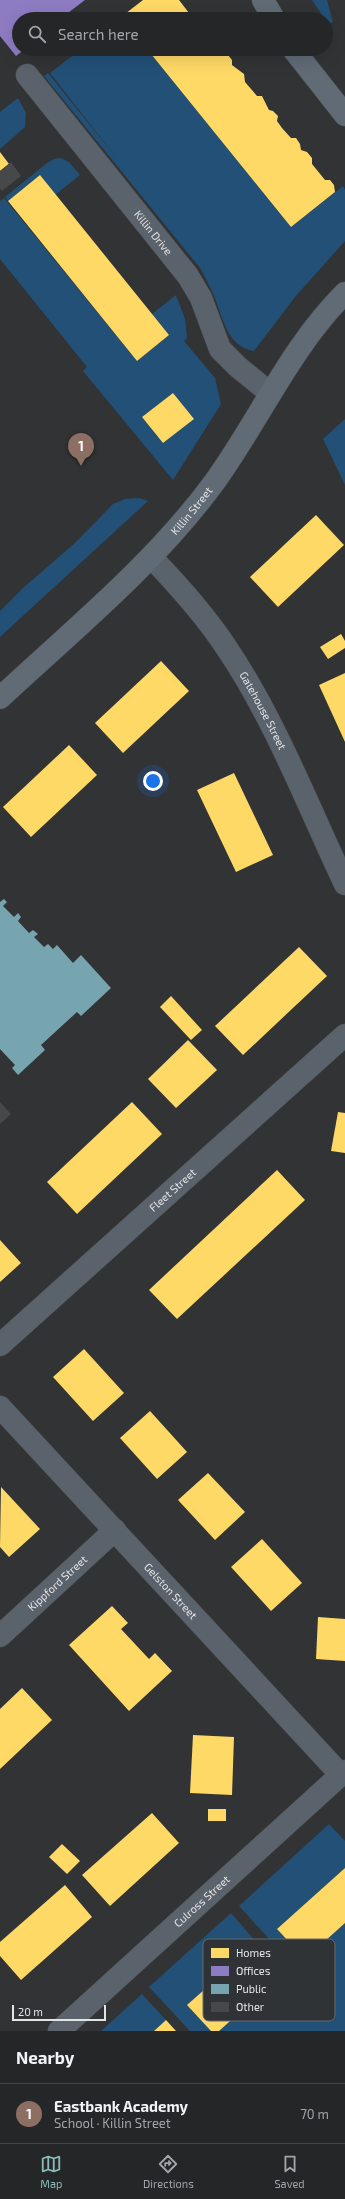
<!DOCTYPE html>
<meta charset="utf-8">
<style>
:root{--surface:#252628;--page:#313234;--text:#f1f3f6;--muted:#a3a5a8;--line:#424345;--accent:#8bbbb9}
body{margin:0;font-family:"Exo 2",sans-serif;background:var(--page);color:var(--text)}
.scale{position:absolute;left:12px;bottom:10px;width:94px;box-sizing:border-box;padding-left:4px;border:2px solid #e3e4e6;border-top:0;font-size:11px;line-height:14px;white-space:nowrap;color:#e3e4e6;-webkit-text-stroke:3px #303336;paint-order:stroke}
.you{position:absolute;left:153px;top:781px;width:14px;height:14px;margin:-10px;border:3px solid #fff;border-radius:50%;background:#1a73e8;box-shadow:0 0 0 6px #1a73e833}
.badge{display:grid;place-items:center;width:26px;height:26px;border-radius:50%;background:var(--accent);color:#fff;font-size:13px;font-weight:700}
.pin{position:absolute;translate:-50% -33px;filter:drop-shadow(0 1px 2px #0008)}
.pin::after{content:'';position:absolute;top:21px;width:14px;height:12px;background:inherit;clip-path:polygon(0 0,100% 0,50% 100%)}
.list{margin:0;padding:0;list-style:none}
h2{display:flex;justify-content:space-between;align-items:center;height:52px;margin:0;padding:0 16px;font-size:17px}
h2 small{font-size:13px;font-weight:400;color:var(--muted)}
.list li{display:grid;grid-template-columns:26px 1fr auto;gap:12px;align-items:center;box-sizing:border-box;height:60px;padding:0 16px;border-top:1px solid var(--line)}
.list b{display:block;font-size:15px;white-space:nowrap}
.list p{margin:0;font-size:13px;white-space:nowrap;color:var(--muted)}
.list em{font-size:13px;font-style:normal;color:var(--muted)}
.icon{flex:none;width:22px;height:22px;fill:none;stroke:currentColor;stroke-width:2;stroke-linecap:round;stroke-linejoin:round}
.map{position:relative;flex:none;width:345px;height:2031px;overflow:hidden}
.search{position:absolute;background:var(--surface);box-shadow:0 4px 16px #0002;left:12px;right:12px;top:12px;height:44px;display:flex;align-items:center;gap:10px;box-sizing:border-box;padding:0 14px;border-radius:22px;color:var(--muted);font-size:15px}
.sheet{height:112px;background:var(--surface)}
nav{display:flex;justify-content:space-around;align-items:center;box-sizing:border-box;height:56px;border-top:1px solid var(--line);background:var(--surface);font-size:11px;color:var(--muted)}
nav a{display:grid;justify-items:center;gap:2px}
nav .on{color:var(--accent)}
.map>svg:first-child{display:block}
.green{fill:#235077;fill-rule:evenodd}
.homes{fill:#ffd966}
.offices{fill:#8e7cc3}
.public{fill:#76a5af}
.building{fill:#464849}
.lines{fill:none;stroke-linecap:round;stroke-linejoin:round}
.minor-casing{stroke:#4e4f50;stroke-width:23}
.major-casing{stroke:#4e4f50;stroke-width:23}
.minor{stroke:#5a636c;stroke-width:22}
.major{stroke:#606b76;stroke-width:22}
.labels{text-anchor:middle;stroke-width:4;stroke-linejoin:round;paint-order:stroke}
.street-label{font-size:11px;fill:#e3e4e6;stroke:#303336}
.key{fill:#303336;stroke:#66686b;stroke-width:1}
.key-label{font-size:11px;fill:#e3e4e6}
</style>
<div class="map">
<svg width="345" height="2031" viewBox="0 0 345 2031">
<rect width="100%" height="100%" fill="#313335"/>
<g class="green">
<path d="M312,0h15l6,22 -5,2z"/>
<path d="M81,49h66l144,178 52,-41 2,4v51l-50,56 -41,54c-27,-4 -31,-34 -40,-55 -4,-10 -9,-19 -14,-28l-156,-192 4,-3 70,87 -68,-87z"/>
<path d="M18,98l8,15 -1,14 -25,22v-37z"/>
<path d="M61,158l8,4 11,13 -25,20 -15,-20 -32,26 -3,-4 42,-34 7,-4z"/>
<path d="M4,198l133,163 32,-26 -17,-21 24,-19 9,24 2,19 -3,3 31,37 6,26 -48,76 -90,-109 4,-4 -87,-108v-58zM173,393l20,26 -30,24 -21,-26z"/>
<path d="M345,419v66l-22,-46z"/>
<path d="M139,498l9,3 -148,136v-26l23,-23 52,-45 38,-39 12,-5z"/>
<path d="M329,1824l16,17v27l-68,61 68,-6v108h-126l74,-66 -54,-59z"/>
<path d="M231,1913l26,30 -69,62 23,26h-21l-41,-44z"/>
<path d="M142,1994l24,26 -12,11h-53z"/>
</g>
<g class="homes">
<path d="M143,0h36l10,13h5l5,6h-76l-2,-2z"/>
<path d="M147,49h72l4,5 5,1 4,5v5l12,9 1,8 12,14h5l7,14 4,1 5,5 -1,5 5,7 9,10h5l4,6 1,6 6,2 5,6v6l13,16h5l4,5 1,7 -44,35z"/>
<path d="M0,152l9,12 -9,7z"/>
<path d="M40,175l129,160 -32,26 -129,-160z"/>
<path d="M173,393l21,26 -31,24 -21,-26z"/>
<path d="M316,515l28,30 -66,62 -28,-30z"/>
<path d="M341,634l4,7v7l-17,11 -8,-12z"/>
<path d="M161,661l28,30 -66,62 -28,-30z"/>
<path d="M345,673v69l-26,-57z"/>
<path d="M69,745l28,30 -66,62 -28,-30z"/>
<path d="M234,773l39,82 -37,17 -39,-82z"/>
<path d="M299,947l28,29 -84,79 -28,-29z"/>
<path d="M171,996l31,34 -11,10 -31,-33z"/>
<path d="M188,1040l29,30 -41,38 -28,-29z"/>
<path d="M132,1102l30,32 -85,80 -30,-32z"/>
<path d="M338,1112l7,1v40l-14,-2z"/>
<path d="M277,1170l28,30 -128,119 -28,-29z"/>
<path d="M0,1240l21,23 -21,19z"/>
<path d="M84,1349l40,44 -31,28 -40,-44z"/>
<path d="M150,1411l37,41 -30,27 -37,-41z"/>
<path d="M208,1473l37,39 -30,28 -37,-40z"/>
<path d="M1,1487l39,42 -31,28 -9,-10z"/>
<path d="M262,1539l40,44 -31,28 -40,-44z"/>
<path d="M112,1606l16,17 -7,6 28,30 6,-6 17,18 -43,40 -60,-66z"/>
<path d="M318,1617l27,2v42l-29,-2z"/>
<path d="M22,1688l30,32 -52,49v-60z"/>
<path d="M193,1735l41,2 -2,58 -42,-2z"/>
<rect x="208" y="1809" width="18" height="12"/>
<path d="M152,1813l27,30 -69,63 -28,-31z"/>
<path d="M62,1844l18,17 -13,13 -18,-17z"/>
<path d="M345,1868v55l-40,36 -28,-30z"/>
<path d="M65,1885l27,32 -71,63 -21,-24v-14z"/>
<path d="M257,1943l28,29 -66,59h-8l-24,-26z"/>
<path d="M166,2020l10,11h-22z"/>
</g>
<path class="offices" d="M0,0h85l-25,19h-41v30h6l-9,7 -16,-20z"/>
<path class="public" d="M4,899l3,3 -4,4 11,11 4,-4 3,4 -3,4 11,12 4,-3 5,4 -4,3 10,10 4,-3 5,5 4,-4 16,18 8,-8 30,33 -30,28 -4,-4 -36,33 4,5 -27,25 -6,-7 3,-3 -15,-16v-147z"/>
<g class="building">
<path d="M11,162l10,14 -19,15 -2,-2v-18z"/>
<path d="M0,1102l11,12 -11,10z"/>
</g>
<g class="lines">
<g class="minor-casing">
<g id="minor">
<path id="s1" d="M27,75l161,201 13,22 19,51 18,18 32,26"/>
<path id="s2" d="M151,557c28,29 55,59 77,93 47,70 81,158 117,234"/>
<path id="s3" d="M0,1345l345,-310"/>
<path id="s4" d="M0,1407l341,368"/>
<path id="s5" d="M0,1636l115,-106"/>
<path id="s6" d="M59,2031l286,-260"/>
</g>
</g>
<g class="major-casing">
<g id="major">
<path d="M263,0l11,19"/>
<path d="M293,49l52,66"/>
<path id="s7" d="M0,698c73,-68 153,-133 213,-214 46,-63 76,-135 132,-191"/>
</g>
</g>
<use href="#minor" class="minor"/>
<use href="#major" class="major"/>
</g>
<g class="labels">
<g class="street-label">
<text dy="4" stroke="none"><textPath href="#s1" startOffset="202">Killin Drive</textPath></text>
<text dy="4" stroke="none"><textPath href="#s7" startOffset="268">Killin Street</textPath></text>
<text dy="4" stroke="none"><textPath href="#s2" startOffset="191">Gatehouse Street</textPath></text>
<text dy="4" stroke="none"><textPath href="#s3" startOffset="232">Fleet Street</textPath></text>
<text dy="4" stroke="none"><textPath href="#s5" startOffset="78">Kippford Street</textPath></text>
<text dy="4" stroke="none"><textPath href="#s4" startOffset="251">Gelston Street</textPath></text>
<text dy="4" stroke="none"><textPath href="#s6" startOffset="193">Culross Street</textPath></text>
</g>
</g>
<rect x="203" y="1939" width="132" height="82" rx="6" class="key"/>
<rect x="211" y="1948" width="18" height="10" fill="#ffd966"/>
<rect x="211" y="1966" width="18" height="10" fill="#8e7cc3"/>
<rect x="211" y="1984" width="18" height="10" fill="#76a5af"/>
<rect x="211" y="2002" width="18" height="10" fill="#464849"/>
<g class="key-label">
<text x="236" y="1957">Homes</text>
<text x="236" y="1975">Offices</text>
<text x="236" y="1993">Public</text>
<text x="236" y="2011">Other</text>
</g>
</svg>
<div class="scale">20 m</div>
<div class="you"></div>
<div class="pin badge" style="left:81px;top:466px;background:#8d6e63">1</div>
<div class="search"><svg class="icon" aria-label="search" viewBox="0 0 24 24"><circle cx="10" cy="10" r="6"/><path d="M15 15l6 6"/></svg>Search here</div>
</div>
<section class="sheet">
<h2>Nearby<small></small></h2>
<ul class="list">
<li><span class="badge" style="background:#8d6e63">1</span><div><b>Eastbank Academy</b><p>School · Killin Street</p></div><em>70 m</em></li>
</ul>
</section>
<nav>
<a class="on"><svg class="icon" aria-label="map" viewBox="0 0 24 24"><path d="M3 6l6-2 6 2 6-2v14l-6 2-6-2-6 2zM9 4v14M15 6v14"/></svg>Map</a>
<a><svg class="icon" aria-label="directions" viewBox="0 0 24 24"><path d="M12 3l9 9-9 9-9-9zM9 14v-3h6M13 9l2 2-2 2"/></svg>Directions</a>
<a><svg class="icon" aria-label="saved" viewBox="0 0 24 24"><path d="M7 4h10v16l-5-4-5 4z"/></svg>Saved</a>
</nav>
